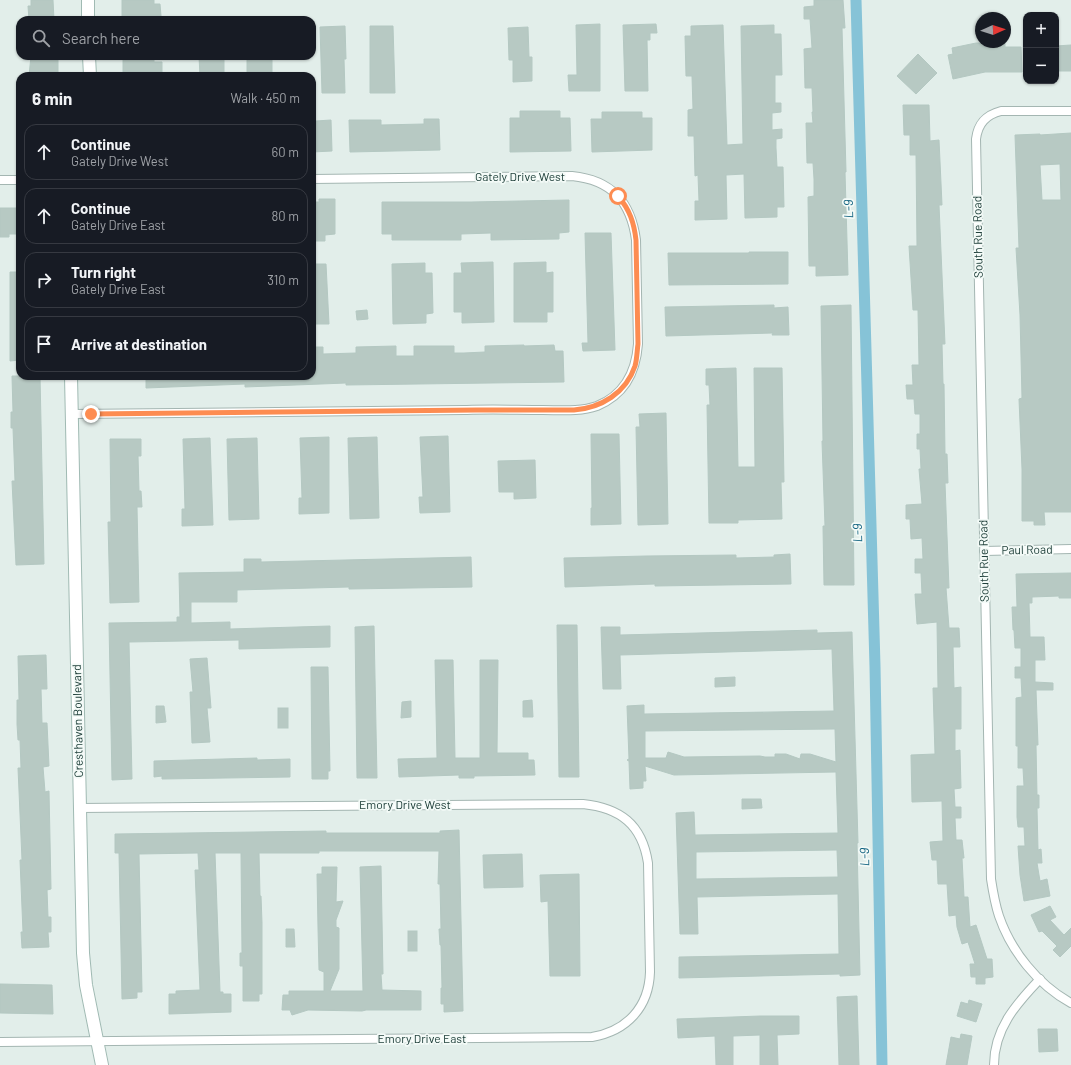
<!DOCTYPE html>
<meta charset="utf-8">
<style>
:root{--surface:#171b24;--page:#242831;--text:#f1f3f6;--muted:#9ea1a6;--line:#363941}
body{margin:0;font-family:Barlow,sans-serif;background:var(--page);color:var(--text)}
.controls{position:absolute;right:12px;top:12px;display:grid;overflow:hidden;border-radius:8px;box-shadow:0 1px 3px #0004}
.controls button{width:36px;height:36px;display:grid;place-items:center;padding:0;border:0;border-bottom:1px solid var(--line);background:var(--surface);color:var(--text);font:20px sans-serif}
.compass{position:absolute;left:975px;top:12px;width:36px;height:36px;border-radius:50%;background:var(--surface);box-shadow:0 1px 3px #0004;rotate:87deg}
.stop{position:absolute;width:12px;height:12px;margin:-9px;border:3px solid #fd8c51;border-radius:50%;background:#fff}
.stop.end{background:#fd8c51;border-color:#fff;box-shadow:0 1px 4px #0008}
.list{margin:0;padding:0;list-style:none}
h2{display:flex;justify-content:space-between;align-items:center;height:52px;margin:0;padding:0 16px;font-size:17px}
h2 small{font-size:13px;font-weight:400;color:var(--muted)}
.list li{display:grid;grid-template-columns:26px 1fr auto;gap:12px;align-items:center;box-sizing:border-box;height:56px;margin:0 8px 8px;padding:0 8px;border:1px solid var(--line);border-radius:12px}
.list b{display:block;font-size:15px;white-space:nowrap}
.list p{margin:0;font-size:13px;white-space:nowrap;color:var(--muted)}
.list em{font-size:13px;font-style:normal;color:var(--muted)}
.icon{flex:none;width:22px;height:22px;fill:none;stroke:currentColor;stroke-width:2;stroke-linecap:round;stroke-linejoin:round}
.map{position:relative;flex:none;width:1071px;height:1065px;overflow:hidden}
.search{position:absolute;background:var(--surface);box-shadow:0 1px 3px #0004;left:16px;top:16px;width:300px;height:44px;display:flex;align-items:center;gap:10px;box-sizing:border-box;padding:0 14px;border-radius:12px;color:var(--muted);font-size:15px}
.panel{position:absolute;background:var(--surface);box-shadow:0 1px 3px #0004;left:16px;top:72px;width:300px;height:308px;border-radius:12px}
.map>svg:first-child{display:block}
.lines{fill:none;stroke-linecap:round;stroke-linejoin:round}
.canal{stroke:#86c3d7;stroke-width:11}
.building{fill:#b7c9c3;stroke:#b4c8c2;fill-rule:evenodd}
.street-casing{stroke:#a4b6b2;stroke-width:10}
.secondary-casing{stroke:#a0bab3;stroke-width:14}
.street{stroke:#fff;stroke-width:8}
.secondary{stroke:#fff;stroke-width:12}
.route{stroke:#fd8c51;stroke-width:5}
.labels{text-anchor:middle;stroke-width:3.5;stroke-linejoin:round;paint-order:stroke}
.street-label{font-size:12px;fill:#20403b;stroke:#f3faf7}
.water-label{font-size:13px;font-style:italic;fill:#156582;stroke:#f3faf7}
</style>
<div class="map">
<svg width="1071" height="1065" viewBox="0 0 1071 1065">
<rect width="100%" height="100%" fill="#e2eeea"/>
<g class="lines">
<path class="canal" d="M856,0l19,666 7,399"/>
</g>
<g class="building">
<path d="M31,0h22l1,20h-25l-1,-14h3z"/>
<path d="M122,0h32v4h6l1,12 -10,1v3h-29z"/>
<path d="M814,0h29l2,28h-3l4,144h-1l3,103 -32,1v-10h-7l-1,-69 6,-1v-17l-1,-16h-6l-1,-40h7l-1,-11h1l-1,-24h-7l-1,-39 8,-1 -2,-29h-6v-12l10,-1z"/>
<path d="M600,24v67h-31l-1,-16h9l-1,-50z"/>
<path d="M656,24l1,9h-7v7h-3l1,51h-23l-2,-66z"/>
<path d="M723,25l4,120 16,-1 -2,-118 33,-1v9h7l1,41h-7v28h6v9l-9,1v17l10,-1v9l-6,1v9l1,19h6l1,40h-7v10l-32,1 -1,-44 -18,1 1,44 -32,1v-19h4l-1,-26 -3,1 -1,-40h-6v-26l5,-1 -1,-33h-6l-1,-40h6v-10z"/>
<path d="M345,26l1,33h-2l1,34h-23l-2,-66z"/>
<path d="M370,26h23l2,67h-25z"/>
<path d="M528,27l1,30h3v24l-19,1v-22h-4l-1,-32z"/>
<path d="M976,43h29v4h16l1,25h-37l-32,7 -5,-24 5,-1 -1,-6z"/>
<path d="M1071,45v26h-15v-25z"/>
<path d="M918,54l19,19 -21,21 -19,-18z"/>
<path d="M31,56h27v20h-29z"/>
<path d="M123,56h31v6h8v12l-8,1v1h-31z"/>
<path d="M199,56h25v20h-24z"/>
<rect x="247" y="56" width="25" height="20"/>
<path d="M903,105h26l1,36 9,-1 3,65h-3l6,139h-3l1,40h1l1,70h2l1,29h-3l4,105h-3l3,40h10l1,19h-7l1,41 7,-1v42h-6v22l5,-1 1,38 -7,1 1,18h6v11h-6l1,22h6l2,18h-2l2,39h4l2,30 6,-2 11,34h5l1,18 -8,1v6h-9v-7h-5l-1,-13h5l-7,-22 -6,2 -5,-17 -1,-12 -7,1 -2,-32h-9l-1,-24h-5l-2,-18 13,-1 -1,-40 -30,1 -1,-47 24,-1 -2,-66h5l-1,-66 -20,2 -2,-30h7l-1,-21h-6v-14h8l-1,-21 -11,1 -1,-20h-4v-14l16,-1 -3,-35h2l-1,-20h-3v-15h3v-20h-5l-1,-15h-7l-1,-14h7l-1,-20h7l-1,-55h-5l-4,-64h8l-1,-91h-6v-20h-6z"/>
<path d="M520,111h40v7h10l1,33 -61,1v-34h10z"/>
<path d="M602,112h40v6h10v32l-60,2 -1,-33h11z"/>
<path d="M424,119h15l1,31 -90,2 -1,-32h32v5l43,-1z"/>
<path d="M331,120l1,31 -20,1v-25h4v-6z"/>
<path d="M1071,133v379h-27l1,13h-11v-4h-12v-52l-3,-70 3,-1 -2,-83 -4,-67h3l-4,-113 25,-1v1zM1060,164l1,36h-19l-2,-35z"/>
<path d="M319,199h16v35l-10,1v6h-12l-1,-39h7z"/>
<path d="M569,200v32l-10,1v6l-68,1v-7l-30,1v6h-69v-6h-10v-32h89z"/>
<path d="M0,208h20v26h-11v3h-9z"/>
<path d="M585,233h26l4,117 -32,1 -1,-8h6z"/>
<path d="M749,252h39v32l-119,1 -1,-32h81z"/>
<path d="M493,262l1,60 -32,1v-11h-8v-39h8l-1,-10z"/>
<path d="M546,262v11l7,-1v40h-6v10h-33v-59z"/>
<path d="M425,263v10h7l1,40 -7,1v9l-33,1 -1,-60z"/>
<path d="M312,264h14l3,60h-17z"/>
<path d="M10,272h10v88l-10,1z"/>
<path d="M774,305v3l14,-1 1,28h-17l1,-2 -107,3 -1,-29z"/>
<path d="M851,305l3,280h-30l-1,-59h2l-3,-85h1l-2,-135z"/>
<path d="M367,310l1,9 -11,1 -1,-9z"/>
<path d="M524,345v1l30,-1 1,6h8l1,31 -218,3v-2l-101,4v-3l-99,4v-12h166v-29h11v7l33,-1v-6l40,-1v10h18v-10h40v7h10l21,-1v-6z"/>
<path d="M736,368l2,99h17l-1,-99h28l2,114h-3l1,37 -44,1v3h-29l-2,-118h3l-1,-20h-3v-16z"/>
<path d="M12,376h28l4,188 -28,1 -4,-84h3l-2,-53h-2v-16h2z"/>
<path d="M666,413l2,111 -30,1 -2,-98h4l-1,-13z"/>
<path d="M591,434h28l2,90 -30,1v-17h1z"/>
<path d="M448,436l2,76 -30,1 -1,-16h4l-3,-60z"/>
<path d="M329,437v76l-30,1v-16h3l-2,-60z"/>
<path d="M377,437l2,81 -29,1 -2,-81z"/>
<path d="M210,438l3,87 -31,1v-17h3l-2,-70z"/>
<path d="M257,438l2,81 -30,1 -2,-81z"/>
<path d="M110,439h31v17h-3l1,35h2l1,16h-5l2,95 -29,1 -2,-81h3z"/>
<path d="M535,460l1,38 -22,1v-7h-15l-1,-31z"/>
<path d="M790,554l1,30 -136,2v-2l-90,3 -1,-29 82,-2 90,-1v3l38,-1v-2z"/>
<path d="M471,557l1,30 -123,2v-2l-112,3v12h-46v21l39,-1v7l100,-3v21l-91,2v-9l-110,2 3,137 -20,1 -3,-157 68,-1v-5h3l-1,-44 65,-1v-13h17v3z"/>
<path d="M1071,573v25h-12v-2l-27,1v6h-3l1,34h14l1,23h-10v22l18,1v7h-17l2,55h-2l1,50h2v13h-2l1,42 3,-1 1,14h-5l3,18 7,-2 3,17 -26,5 -4,-26 -2,-29h7l-1,-19h-6l-1,-10v-31h7l-1,-18h-5v-22h-2v-48l6,-1 -1,-19h-6v-11h6v-19h-6l-1,-18h-1l-1,-23h5l-1,-33z"/>
<path d="M557,625h20l2,152h-20z"/>
<path d="M374,626l3,152h-20l-2,-151z"/>
<path d="M601,627h19v8l197,-5v3l35,-1 6,211h-1l3,132 -20,1v-2l-161,4v-21l160,-3 -1,-60 -141,3 1,37h-18l-4,-121 18,-1 1,23 143,-2 -2,-61 -162,3 -29,-9 1,15h-3v7l-13,1 -1,-28 -2,-1 2,-1 -2,-53 17,-1v9l190,-3 -2,-62 -212,6 1,34h-18zM835,729l1,33 -26,-8h-9l-1,5 -14,-5h-11v3h-10l-5,-1 -76,1 -16,-5 -2,6h-21v-27zM837,850l1,27 -142,2v-27z"/>
<path d="M46,655l1,34h-6l1,34h5l2,43 -6,1 2,25 4,-1 2,98 -4,1 1,27h3v15h-3l1,15 -27,1 -1,-16h2l-3,-72h2l-4,-92h3l-1,-28h-2l-1,-16v-24h2l-1,-44z"/>
<path d="M207,658l4,50h-4l3,34 -18,1 -2,-51h3l-3,-33z"/>
<path d="M435,660h18l2,98h25v-98h18l-1,93h31v7h6l1,15 -61,1v2h-15v-3l-60,2 -1,-18 39,-1z"/>
<path d="M311,667h17l2,104h-2v8h-16z"/>
<path d="M735,677v9l-20,1v-9z"/>
<path d="M532,700l1,17h-10v-16z"/>
<path d="M411,701v16l-10,1 1,-16z"/>
<path d="M156,706h8l2,16 -10,1z"/>
<rect x="278" y="708" width="10" height="20"/>
<path d="M257,758v2l33,-1v18l-128,2v-3l-8,1v-16z"/>
<path d="M742,799h19l1,9 -20,1z"/>
<path d="M459,830l4,181 -19,1v-8h-3v-16h1l-1,-43h-1l-1,-16h2l-1,-45h-2l1,-33h-120v2h-60l1,43h1l1,27v71h-3v7h-16v-35h-3v-13h2l-1,-100h-26l5,139h3v2h8v18l-62,2v-20h7v-3l24,-1 -5,-120h4l-1,-17 -59,1 3,138h-5v6l-15,1 -3,-146h-4v-19l211,-3v2h114v-2z"/>
<path d="M522,854l1,33 -39,1 -1,-33z"/>
<path d="M381,866l2,108h-2l1,16 39,1v19h-55l-4,1 -54,-1 -16,5 -2,-5h-8l1,-15h6v-4h35v-19l-5,-2 -1,-42 -1,-54h5v-7h15l-1,35 7,-1 -7,19v7l3,1v41l-9,22h33l-3,-124z"/>
<path d="M579,874l1,102h-30l-2,-75 -7,1 -1,-27z"/>
<path d="M1050,906l6,11 -6,3 14,15 7,-7v18l-11,11 -7,-7 4,-4 -15,-15 -3,1 -8,-17z"/>
<path d="M286,929h8l1,18h-9z"/>
<rect x="408" y="931" width="9" height="20"/>
<path d="M0,984l52,1 1,29 -53,-1z"/>
<path d="M857,996l2,69h-20l-2,-68z"/>
<path d="M969,1000l13,4 -6,18 -19,-6 4,-14 7,2z"/>
<path d="M760,1016h39v18l-22,1 1,30h-18v-30l-27,1v29h-17l-1,-29 -37,2 -1,-19z"/>
<path d="M1038,1029h19l1,22 -19,1z"/>
<path d="M961,1034l11,2 -5,29h-21l5,-28 9,2z"/>
</g>
<g class="lines">
<g class="street-casing">
<g id="street">
<path d="M1071,111h-70c-15,4 -23,12 -25,28l15,740c2,13 4,25 8,37 12,35 39,69 72,87"/>
<path d="M0,180h20"/>
<path d="M72,414c131,-1 263,-3 395,-4 25,-1 50,0 76,0 17,0 37,2 54,-4 27,-11 39,-34 41,-62l-2,-104c-5,-38 -24,-60 -64,-64l-260,3"/>
<path d="M984,551l87,-2"/>
<path d="M0,1042l592,-5c35,-6 57,-30 58,-65l-2,-109c-6,-39 -28,-55 -65,-59l-503,4"/>
<path d="M994,1065c0,-36 22,-61 46,-86"/>
</g>
</g>
<g class="secondary-casing">
<g id="secondary">
<path d="M88,0v20"/>
<path d="M89,56l1,20"/>
<path d="M71,376l12,577 3,32 16,80"/>
</g>
</g>
<use href="#street" class="street"/>
<use href="#secondary" class="secondary"/>
</g>
<g class="lines">
<path class="route" d="M91,414l386,-4h97c27,-2 52,-17 61,-44 2,-7 2,-15 3,-22l-2,-104c-2,-17 -6,-30 -18,-44"/>
</g>
<g class="labels">
<g class="street-label">
<text x="520" y="181">Gately Drive West</text>
<text transform="translate(978 237) rotate(-91)" y="4">South Rue Road</text>
<text transform="translate(1027 550) rotate(-1)" y="4">Paul Road</text>
<text transform="translate(984 561) rotate(-91)" y="4">South Rue Road</text>
<text transform="translate(78 721) rotate(-91)" y="4">Cresthaven Boulevard</text>
<text x="405" y="809">Emory Drive West</text>
<text x="422" y="1043">Emory Drive East</text>
</g>
<g class="water-label">
<text transform="translate(848 209) rotate(-92)" y="5">L-9</text>
<text transform="translate(857 533) rotate(-92)" y="5">L-9</text>
<text transform="translate(864 857) rotate(-91)" y="5">L-9</text>
</g>
</g>
</svg>
<div class="controls">
<button>+</button>
<button>−</button>
</div>
<svg class="compass" viewBox="-18 -18 36 36"><path d="M0-13l5 13h-10z" fill="#e53935"/><path d="M0 13l5-13h-10z" fill="#9ea1a6"/></svg>
<div class="stop" style="left:618px;top:196px"></div>
<div class="stop end" style="left:91px;top:414px"></div>
<div class="search"><svg class="icon" aria-label="search" viewBox="0 0 24 24"><circle cx="10" cy="10" r="6"/><path d="M15 15l6 6"/></svg>Search here</div>
<section class="panel">
<h2>6 min<small>Walk · 450 m</small></h2>
<ul class="list">
<li><svg class="icon" aria-label="ahead" viewBox="0 0 24 24"><path d="M12 20V5M6 11l6-6 6 6"/></svg><div><b>Continue</b><p>Gately Drive West</p></div><em>60 m</em></li>
<li><svg class="icon" aria-label="ahead" viewBox="0 0 24 24"><path d="M12 20V5M6 11l6-6 6 6"/></svg><div><b>Continue</b><p>Gately Drive East</p></div><em>80 m</em></li>
<li><svg class="icon" aria-label="right" viewBox="0 0 24 24"><path d="M7 20v-9h11M14 6l5 5-5 5"/></svg><div><b>Turn right</b><p>Gately Drive East</p></div><em>310 m</em></li>
<li><svg class="icon" aria-label="arrive" viewBox="0 0 24 24"><path d="M6 21V4h12l-3 4 3 4H6"/></svg><div><b>Arrive at destination</b></div></li>
</ul>
</section>
</div>
